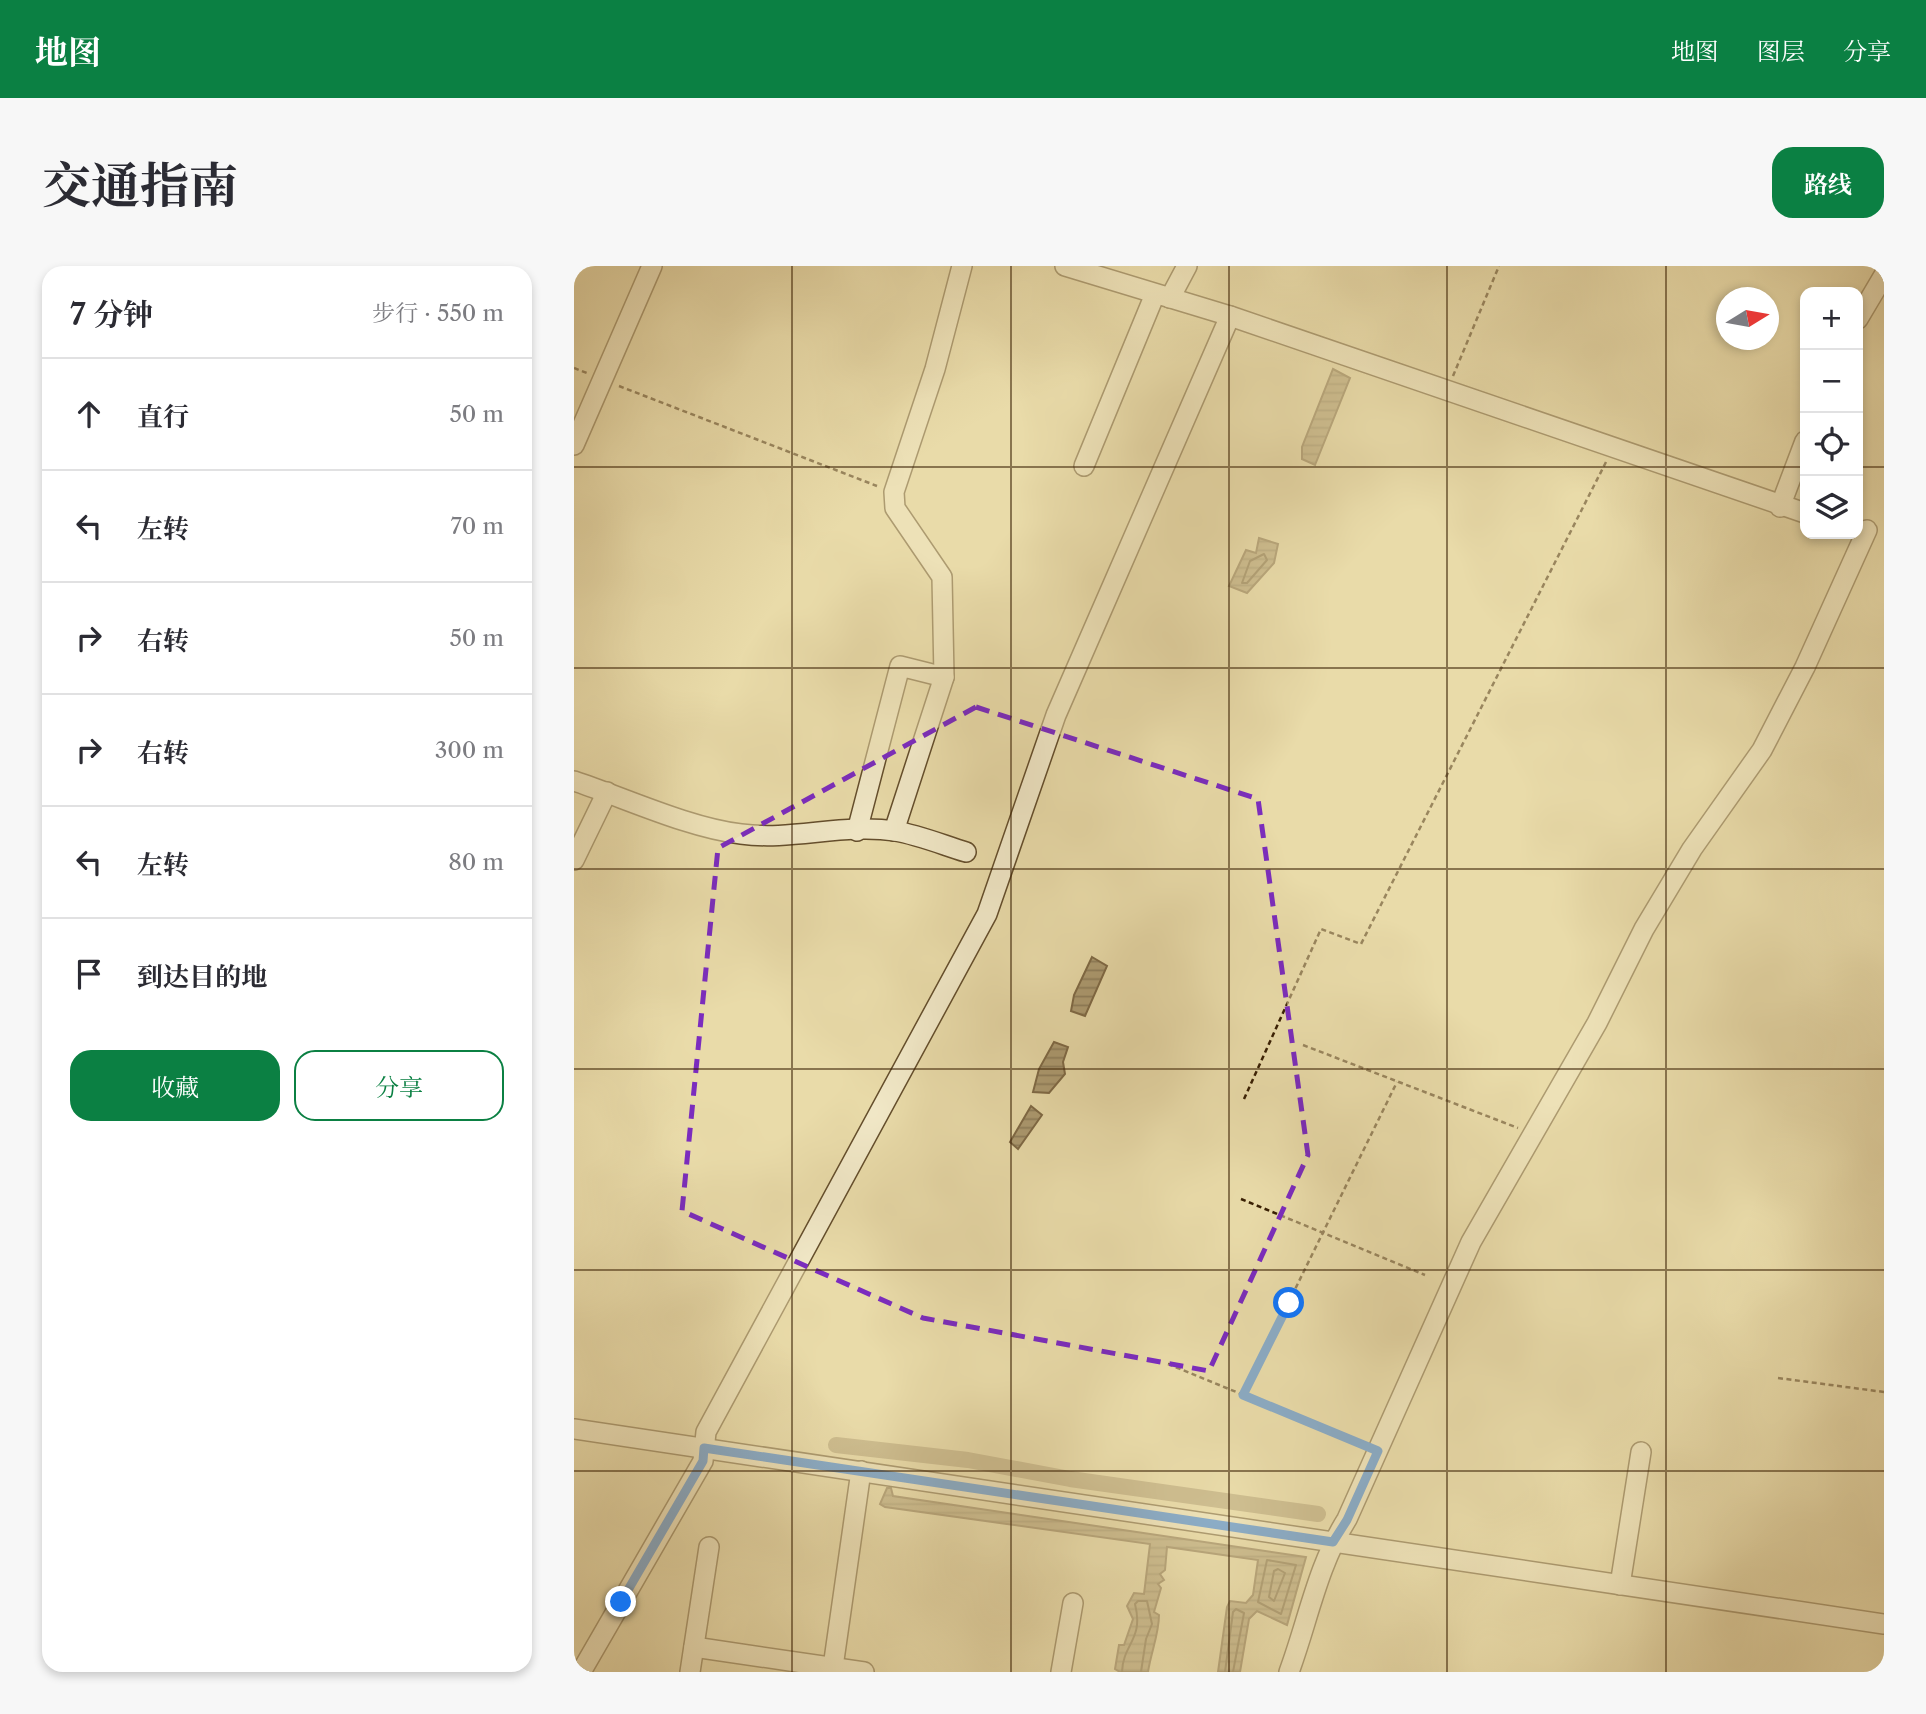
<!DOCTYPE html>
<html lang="zh">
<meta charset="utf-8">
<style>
:root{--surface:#fff;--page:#f7f7f7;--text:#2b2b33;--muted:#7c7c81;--line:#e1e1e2;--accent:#0b8043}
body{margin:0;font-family:"Libre Caslon Text","Noto Serif SC",serif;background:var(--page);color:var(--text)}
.controls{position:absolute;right:21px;top:21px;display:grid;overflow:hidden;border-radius:14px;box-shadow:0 4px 10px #0003}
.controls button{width:63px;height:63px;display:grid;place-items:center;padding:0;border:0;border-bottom:2px solid var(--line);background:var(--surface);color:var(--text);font:35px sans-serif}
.compass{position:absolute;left:1142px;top:21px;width:63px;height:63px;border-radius:50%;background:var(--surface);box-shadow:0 4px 10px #0003;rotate:79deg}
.stop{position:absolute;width:21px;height:21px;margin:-16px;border:5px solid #1a73e8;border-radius:50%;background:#fff}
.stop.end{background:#1a73e8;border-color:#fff;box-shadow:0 2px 7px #0008}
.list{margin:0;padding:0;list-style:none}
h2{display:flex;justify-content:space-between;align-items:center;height:91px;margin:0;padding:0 28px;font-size:30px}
h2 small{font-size:23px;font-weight:400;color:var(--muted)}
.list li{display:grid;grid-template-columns:46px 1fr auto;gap:21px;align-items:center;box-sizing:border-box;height:112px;padding:0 28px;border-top:2px solid var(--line)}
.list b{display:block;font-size:26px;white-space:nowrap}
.list em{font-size:23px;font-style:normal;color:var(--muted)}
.actions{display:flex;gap:14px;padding:21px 28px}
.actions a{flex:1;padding:16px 0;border:2px solid var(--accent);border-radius:21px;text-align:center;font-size:24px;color:var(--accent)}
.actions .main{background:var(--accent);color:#fff}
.icon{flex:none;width:38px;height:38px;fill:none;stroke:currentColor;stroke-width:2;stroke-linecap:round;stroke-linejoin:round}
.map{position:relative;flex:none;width:1310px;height:1406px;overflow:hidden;border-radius:21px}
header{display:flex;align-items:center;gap:42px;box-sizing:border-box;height:98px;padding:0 35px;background:var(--accent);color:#fff}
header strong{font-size:33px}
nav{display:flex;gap:38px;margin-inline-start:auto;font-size:24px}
.intro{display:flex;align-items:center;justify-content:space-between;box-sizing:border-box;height:168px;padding:0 42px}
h1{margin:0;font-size:49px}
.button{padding:18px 32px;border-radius:21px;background:var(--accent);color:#fff;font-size:24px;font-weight:700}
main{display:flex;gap:42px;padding:0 42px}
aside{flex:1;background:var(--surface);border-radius:21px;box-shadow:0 4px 10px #0003}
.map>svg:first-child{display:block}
.water{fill:url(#water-rules);stroke:#7e6945;stroke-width:2}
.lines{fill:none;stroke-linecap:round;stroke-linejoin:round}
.shore{stroke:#725d3a;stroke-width:2}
.canal{stroke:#ad9b71;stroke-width:16}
.minor-casing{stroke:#644e2c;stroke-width:22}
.path{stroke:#381f03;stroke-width:2.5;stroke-dasharray:5 3.5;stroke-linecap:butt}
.minor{stroke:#f1e8c7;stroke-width:19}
.route{stroke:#1a73e8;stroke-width:9}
.marked{fill:none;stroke:#7b2cbf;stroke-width:5;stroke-dasharray:14 9;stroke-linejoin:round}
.grid{fill:none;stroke:#381f03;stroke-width:2;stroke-opacity:0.55}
</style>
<header>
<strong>地图</strong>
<nav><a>地图</a><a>图层</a><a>分享</a></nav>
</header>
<div class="intro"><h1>交通指南</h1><a class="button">路线</a></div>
<main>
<aside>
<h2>7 分钟<small>步行 · 550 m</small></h2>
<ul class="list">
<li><svg class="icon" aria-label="ahead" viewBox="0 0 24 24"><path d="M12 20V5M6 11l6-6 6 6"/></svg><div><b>直行</b></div><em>50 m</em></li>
<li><svg class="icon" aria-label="left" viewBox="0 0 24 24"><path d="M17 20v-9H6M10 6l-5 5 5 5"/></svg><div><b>左转</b></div><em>70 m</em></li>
<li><svg class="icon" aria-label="right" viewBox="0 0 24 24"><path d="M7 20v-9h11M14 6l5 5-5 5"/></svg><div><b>右转</b></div><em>50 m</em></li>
<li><svg class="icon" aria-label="right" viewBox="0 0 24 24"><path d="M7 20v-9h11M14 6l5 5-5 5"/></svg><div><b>右转</b></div><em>300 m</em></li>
<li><svg class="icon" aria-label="left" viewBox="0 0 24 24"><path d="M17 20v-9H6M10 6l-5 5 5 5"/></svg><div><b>左转</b></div><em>80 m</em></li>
<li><svg class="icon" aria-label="arrive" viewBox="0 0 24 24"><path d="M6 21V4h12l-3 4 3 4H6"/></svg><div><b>到达目的地</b></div></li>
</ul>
<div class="actions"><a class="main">收藏</a><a>分享</a></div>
</aside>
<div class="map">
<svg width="1310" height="1406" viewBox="0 0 1310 1406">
<defs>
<pattern id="water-rules" width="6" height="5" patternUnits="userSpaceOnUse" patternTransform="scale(1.75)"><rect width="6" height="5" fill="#ad9b71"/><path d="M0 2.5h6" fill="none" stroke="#8e7e5b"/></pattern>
</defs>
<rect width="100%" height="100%" fill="#e9dba9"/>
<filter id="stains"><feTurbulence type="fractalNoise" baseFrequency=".00286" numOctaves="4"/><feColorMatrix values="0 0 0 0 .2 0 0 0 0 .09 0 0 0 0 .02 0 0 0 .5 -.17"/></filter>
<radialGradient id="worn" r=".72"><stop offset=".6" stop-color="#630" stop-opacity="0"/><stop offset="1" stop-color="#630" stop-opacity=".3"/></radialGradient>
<g class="water">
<path d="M759,103l17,9 -35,87 -13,-6v-12z"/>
<path d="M685,272l19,6 -4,19 -27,30 -18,-7 17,-36 10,3z"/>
<path d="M518,691l15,9 -22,50 -14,-5 3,-16z"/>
<path d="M480,776l14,5 -5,15 2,12 -16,19 -16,-1 6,-23z"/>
<path d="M457,840l11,9 -24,34 -8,-7z"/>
<path d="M313,1222h4l2,8 413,61 -19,68 -30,-14 -8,8 -9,53h-22l9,-65 3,-6 16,2 7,-8 5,-35 -91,-13 -2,23 -5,4 4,6 -6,4 3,4 -7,24 5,3c0,19 -8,37 -11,57h-28l-5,-3 4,-24h5l9,-26 -6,-13 7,-13 10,1 6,-50 -265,-37 -5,-3z"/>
</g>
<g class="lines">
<g class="shore">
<path d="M690,288l3,6 -20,23h-5l8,-22z"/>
<path d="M693,1294l29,5 -15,49 -23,-12z"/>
<path d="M704,1303l7,4 -11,28 -5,-4 5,-26z"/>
<path d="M548,1406c1,-29 22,-32 13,-68l3,-3h9l5,23 -6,15 -5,33"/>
<path d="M651,1406l8,-60 3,-3 8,4 -11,59"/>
</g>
<path class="canal" d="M262,1179l132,15 102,19 248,35"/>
<g class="minor-casing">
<g id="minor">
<path d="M491,0l165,50 575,197"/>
<path d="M596,32l17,-32"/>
<path d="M1284,53l26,-44"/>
<path d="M0,179l78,-179"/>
<path d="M510,200l71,-172"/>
<path d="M1206,241l25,-66"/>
<path d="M0,515c51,17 115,47 167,53 51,7 103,-11 154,-3 24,4 48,14 71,21"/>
<path d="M283,565l43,-165 44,11"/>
<path d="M320,565l50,-154 -2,-100 -47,-69 -1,-16 41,-123 27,-103"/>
<path d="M0,594l33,-68"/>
<path d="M0,1163l1310,195"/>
<path d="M1046,1319l21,-133"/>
<path d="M120,1381l170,25"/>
<path d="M259,1401l28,-196"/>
<path d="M7,1406l122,-211 3,-29 281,-518 69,-199 174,-399"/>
<path d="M116,1406l19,-125"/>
<path d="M487,1406l12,-69"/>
<path d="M715,1406c19,-51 28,-105 58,-153l124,-277 126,-219 47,-94 48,-80 70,-99 43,-83 62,-137"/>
</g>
</g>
<g class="path">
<path d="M0,102l13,5"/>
<path d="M879,110l46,-110"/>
<path d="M45,120l258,100"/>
<path d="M729,779l215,83"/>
<path d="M670,833l77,-170 40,15 245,-482"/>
<path d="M667,933l184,76"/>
<path d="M594,1098l195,80"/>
<path d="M1204,1112l106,14"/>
<path d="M669,1129l154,-313"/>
</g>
<use href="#minor" class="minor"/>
</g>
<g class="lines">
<path class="route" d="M47,1336l82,-141 1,-13 629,94 14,-22 31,-69 -135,-56 46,-92"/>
</g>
<path d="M0 0H1310V1406H0ZM402,441l282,92 50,356 -99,216 -286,-53 -241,-107 36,-363z" fill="#e9dba9" fill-opacity=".55" fill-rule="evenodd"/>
<path class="marked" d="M402,441l282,92 50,356 -99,216 -286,-53 -241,-107 36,-363z"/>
<path class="grid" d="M218,0v1406M437,0v1406M655,0v1406M873,0v1406M1092,0v1406M0,201h1231M1284,201h26M0,402h1310M0,603h1310M0,803h1310M0,1004h1310M0,1205h1310"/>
<rect width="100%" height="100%" filter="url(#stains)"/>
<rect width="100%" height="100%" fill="url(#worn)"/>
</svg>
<div class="controls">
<button>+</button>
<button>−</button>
<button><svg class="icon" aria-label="locate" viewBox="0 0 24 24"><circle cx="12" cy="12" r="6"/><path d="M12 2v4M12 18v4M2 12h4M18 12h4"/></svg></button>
<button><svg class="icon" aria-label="layers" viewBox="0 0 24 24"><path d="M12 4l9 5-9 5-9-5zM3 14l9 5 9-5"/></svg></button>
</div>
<svg class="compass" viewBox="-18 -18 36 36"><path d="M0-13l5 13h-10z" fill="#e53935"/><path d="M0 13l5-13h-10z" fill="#7c7c81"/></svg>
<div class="stop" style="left:715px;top:1037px"></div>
<div class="stop end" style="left:47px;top:1336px"></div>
</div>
</main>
